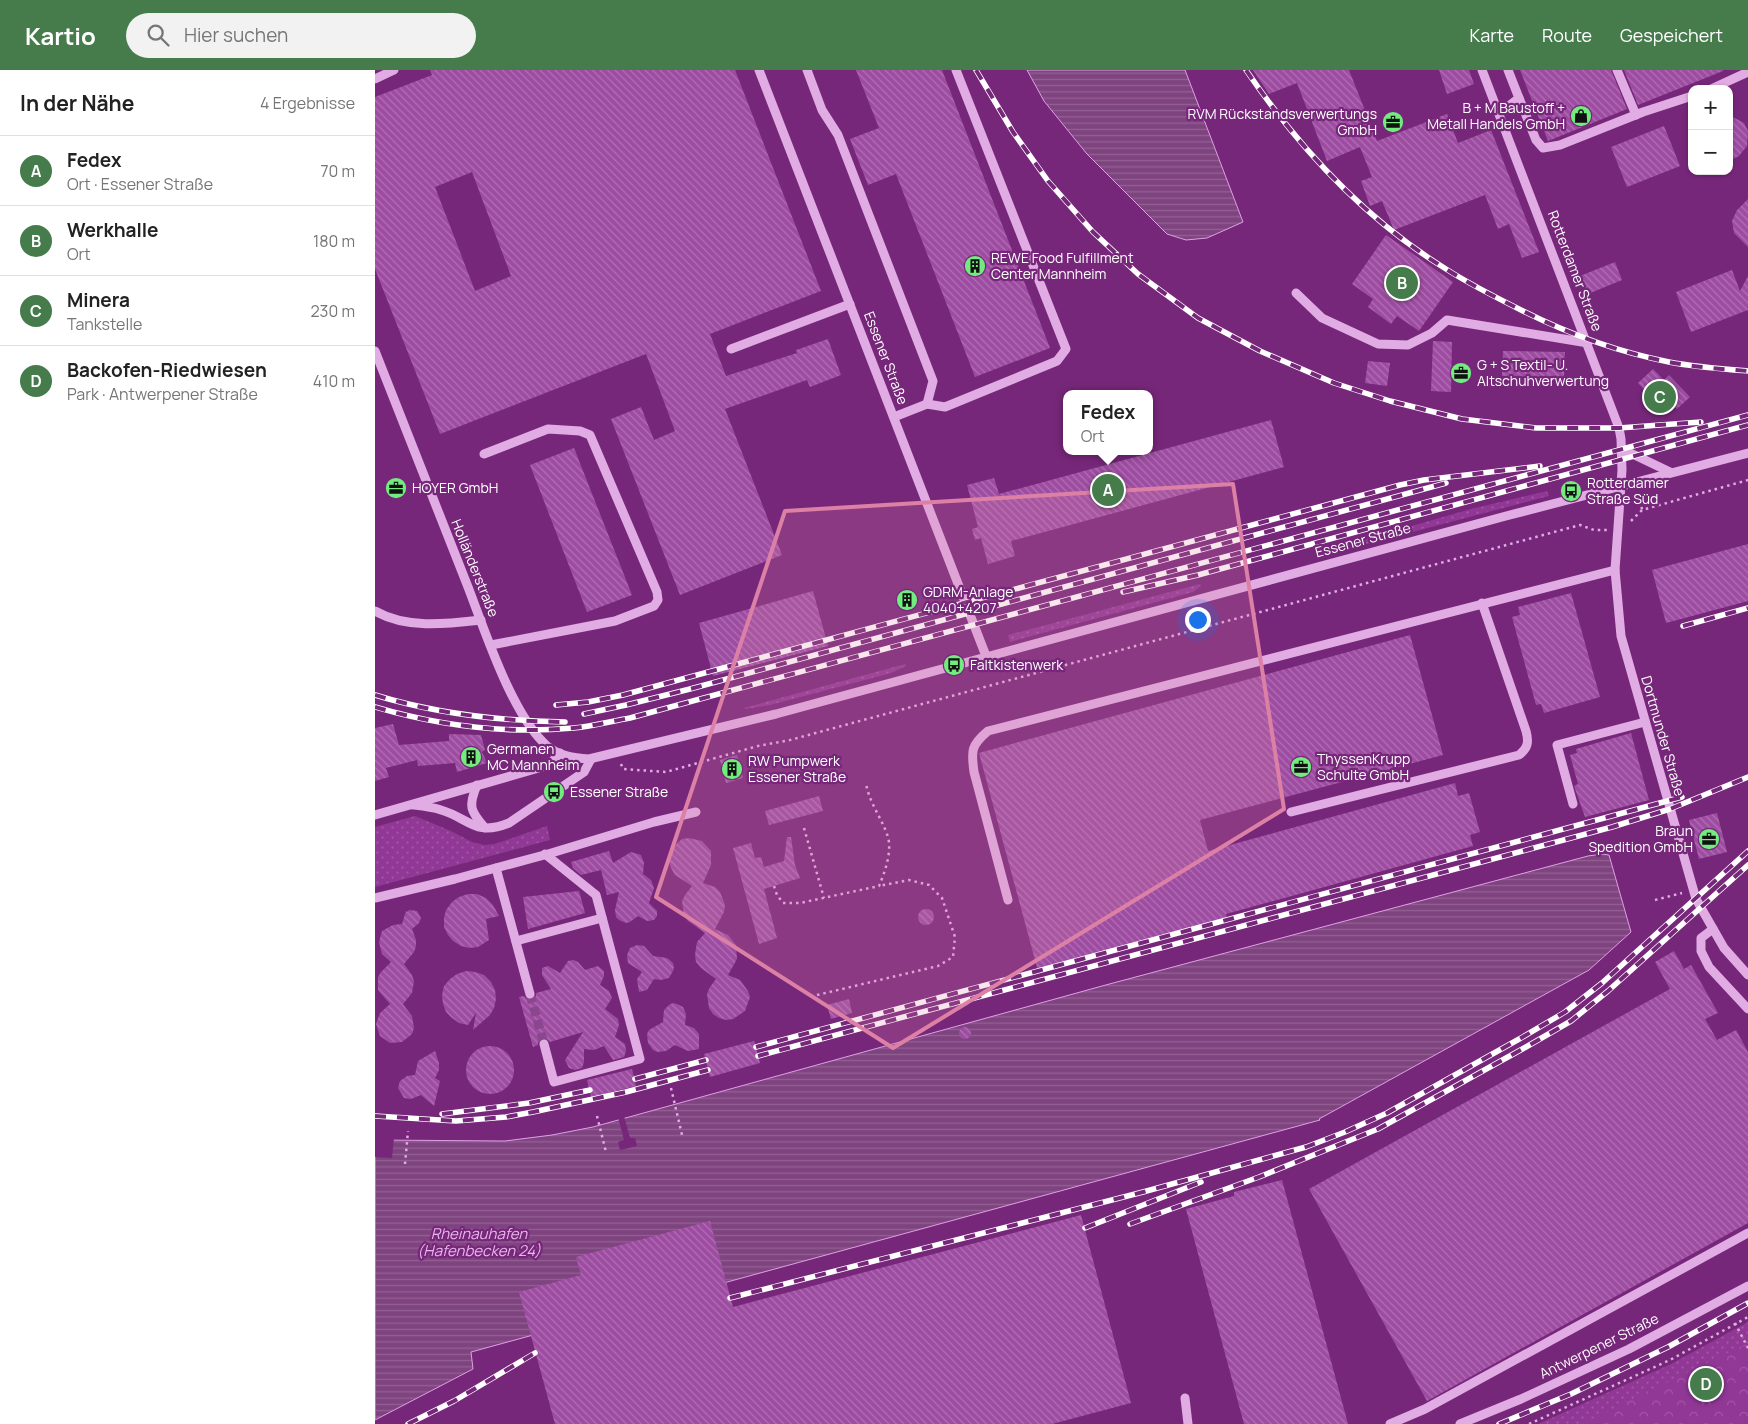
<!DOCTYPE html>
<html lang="de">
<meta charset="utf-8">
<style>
:root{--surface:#fff;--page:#f2f2f2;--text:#222;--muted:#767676;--line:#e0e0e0;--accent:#467c4c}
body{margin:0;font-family:Manrope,sans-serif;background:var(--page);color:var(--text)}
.controls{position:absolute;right:15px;top:15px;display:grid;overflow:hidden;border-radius:10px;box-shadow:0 1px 4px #0004}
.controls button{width:45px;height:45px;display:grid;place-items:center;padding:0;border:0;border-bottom:1px solid var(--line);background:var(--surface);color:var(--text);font:25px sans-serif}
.you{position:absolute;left:822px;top:549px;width:18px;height:18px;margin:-12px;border:4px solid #fff;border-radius:50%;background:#1a73e8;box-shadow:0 0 0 8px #1a73e833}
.badge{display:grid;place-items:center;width:32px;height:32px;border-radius:50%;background:var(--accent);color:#fff;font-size:16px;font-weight:700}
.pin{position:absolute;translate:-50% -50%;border:2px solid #fff;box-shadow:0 1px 5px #0006}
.popup{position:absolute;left:688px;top:320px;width:90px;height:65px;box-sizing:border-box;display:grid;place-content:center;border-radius:10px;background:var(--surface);filter:drop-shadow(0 1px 4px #0005);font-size:16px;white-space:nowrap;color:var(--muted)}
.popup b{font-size:19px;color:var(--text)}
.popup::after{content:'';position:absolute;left:50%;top:100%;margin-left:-10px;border:10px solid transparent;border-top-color:var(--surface)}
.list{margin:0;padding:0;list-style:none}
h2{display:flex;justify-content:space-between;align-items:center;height:65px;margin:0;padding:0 20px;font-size:21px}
h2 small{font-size:16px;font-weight:400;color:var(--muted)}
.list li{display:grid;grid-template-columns:32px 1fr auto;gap:15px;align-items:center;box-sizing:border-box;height:70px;padding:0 20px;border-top:1px solid var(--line)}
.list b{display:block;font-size:19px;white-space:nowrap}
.list p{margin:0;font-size:16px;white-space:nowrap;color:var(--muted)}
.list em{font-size:16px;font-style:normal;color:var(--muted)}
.icon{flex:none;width:28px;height:28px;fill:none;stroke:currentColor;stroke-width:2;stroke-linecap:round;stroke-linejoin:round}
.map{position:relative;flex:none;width:1373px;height:1354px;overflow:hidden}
header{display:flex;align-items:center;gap:30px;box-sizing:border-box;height:70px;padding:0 25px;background:var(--accent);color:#fff}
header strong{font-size:24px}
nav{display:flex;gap:28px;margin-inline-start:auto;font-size:18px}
.search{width:350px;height:45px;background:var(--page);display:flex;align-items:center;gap:12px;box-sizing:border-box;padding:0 18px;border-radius:28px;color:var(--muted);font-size:19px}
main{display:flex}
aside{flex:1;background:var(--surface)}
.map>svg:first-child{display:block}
.grass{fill:url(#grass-dots)}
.park{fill:url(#park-crowns)}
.water{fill:url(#water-rules);stroke:#dfa0e4}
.pier{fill:#77277a}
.building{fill:url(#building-back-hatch);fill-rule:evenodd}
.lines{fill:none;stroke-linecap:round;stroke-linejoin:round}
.minor-tunnel{stroke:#8b478e;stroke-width:9;stroke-dasharray:9 4.5;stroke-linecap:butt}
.path{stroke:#e1ace3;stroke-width:2.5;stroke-dasharray:2.5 4;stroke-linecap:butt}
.minor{stroke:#e1ace3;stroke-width:9}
.rail-casing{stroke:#fff;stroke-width:5.5}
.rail{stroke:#77277a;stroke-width:4;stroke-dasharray:11;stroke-linecap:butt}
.marked{fill:#dd80a5;fill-opacity:0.2;stroke:#dd80a5;stroke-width:4;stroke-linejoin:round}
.labels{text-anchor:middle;stroke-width:4.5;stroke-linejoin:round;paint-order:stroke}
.poi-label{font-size:14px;fill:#fff;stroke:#77277a;text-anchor:start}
.street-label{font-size:14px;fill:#fff;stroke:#77277a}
.water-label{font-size:15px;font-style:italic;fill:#e8b7eb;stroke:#77277a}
</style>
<header>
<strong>Kartio</strong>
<div class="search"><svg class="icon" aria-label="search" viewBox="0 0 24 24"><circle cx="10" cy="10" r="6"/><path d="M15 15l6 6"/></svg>Hier suchen</div>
<nav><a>Karte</a><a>Route</a><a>Gespeichert</a></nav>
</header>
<main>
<aside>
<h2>In der Nähe<small>4 Ergebnisse</small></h2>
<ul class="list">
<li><span class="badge">A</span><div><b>Fedex</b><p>Ort · Essener Straße</p></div><em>70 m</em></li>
<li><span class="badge">B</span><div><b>Werkhalle</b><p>Ort</p></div><em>180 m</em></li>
<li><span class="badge">C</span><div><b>Minera</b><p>Tankstelle</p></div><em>230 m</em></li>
<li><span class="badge">D</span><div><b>Backofen-Riedwiesen</b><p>Park · Antwerpener Straße</p></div><em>410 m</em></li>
</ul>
</aside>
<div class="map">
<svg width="1373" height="1354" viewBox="0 0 1373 1354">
<defs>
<pattern id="grass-dots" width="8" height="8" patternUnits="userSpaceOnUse" patternTransform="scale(1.25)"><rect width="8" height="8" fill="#913896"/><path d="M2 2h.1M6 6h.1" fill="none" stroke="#a256a6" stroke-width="1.8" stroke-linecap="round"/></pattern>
<pattern id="park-crowns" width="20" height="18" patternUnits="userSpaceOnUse" patternTransform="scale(1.25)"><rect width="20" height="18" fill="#913896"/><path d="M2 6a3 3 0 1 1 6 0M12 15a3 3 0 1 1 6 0" fill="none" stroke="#a256a6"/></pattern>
<pattern id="water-rules" width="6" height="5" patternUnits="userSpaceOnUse" patternTransform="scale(1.25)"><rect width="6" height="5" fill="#7f4480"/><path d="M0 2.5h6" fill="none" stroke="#926093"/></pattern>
<pattern id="building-back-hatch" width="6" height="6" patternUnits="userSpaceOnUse" patternTransform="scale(1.25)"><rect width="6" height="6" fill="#9d4ca1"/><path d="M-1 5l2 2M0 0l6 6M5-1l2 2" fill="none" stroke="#b170b4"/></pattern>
</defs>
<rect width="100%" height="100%" fill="#77277a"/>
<g class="grass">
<path d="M1172,421l2,5 -186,49 -17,4h-15l140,-40z"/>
<path d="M825,514l1,2 -8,6 -183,50 -2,-7z"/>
<path d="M530,594l1,2 -15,7 -121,32 -25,4 -1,-1z"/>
<path d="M40,746l36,15 21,11 12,3 11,-1 52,-18 3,14 -175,47v-60z"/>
<path d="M1373,1252v102h-210l133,-60z"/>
</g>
<path class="park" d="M1373,1273v81h-166z"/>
<g class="water">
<path d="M652,0h158l58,152 -36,16 -21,2 -19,-6 -80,-80 -43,-53z"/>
<path d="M1227,784l7,1 22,77 -42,38 -270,149 1,1 -849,232 2,17 -98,51v-280l130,1 47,-6 41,-8 509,-141 486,-130z"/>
</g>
<g class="pier">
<path d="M249,1046l6,22h5l2,8 -17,4 -2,-8 6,-2 -6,-23z"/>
<path d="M0,1068h19l-2,20 -17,-1z"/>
</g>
<g class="building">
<path d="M55,0h305l86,221 -111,43 16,42 71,-23 -1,-3 32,-11 13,36 -31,12 -3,-7 -82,29 57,146 -102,40 -69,-176 30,-12 13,33 21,-9 -29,-77 -206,80 -65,-165v-172l57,-22zM97,102l39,104 -36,15 -40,-104z"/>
<path d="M481,0h86l108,278 -75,29 -79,-203 -28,11 -18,-46 29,-11z"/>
<path d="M878,0h96l28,71 70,-27 11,29 33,-13 48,122 -17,6 -13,-34 -11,5 -13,-34 -91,35 -12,-29 -12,5 -9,-25 11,-4 -12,-30 -33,14 -30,-78 -28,11z"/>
<path d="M1064,0h30l5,14 -27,10z"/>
<path d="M1145,0h91l16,39 -79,32z"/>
<path d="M1249,0h99v1l-85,34z"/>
<path d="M1354,45l15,8 4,8 -1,15 -8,10 -10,5z"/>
<path d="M1289,56l16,40 -53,21 -16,-40z"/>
<path d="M1373,129v48l-14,-14 -2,-12 5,-11z"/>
<path d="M1011,165l67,47 -34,49 -22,-15 -6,8 -23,-17 5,-8 -21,-15z"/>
<path d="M1240,192l7,18 -34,14 -8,-18z"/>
<path d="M1357,200l8,21 8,-15v34l-57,22 -15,-40z"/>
<path d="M1058,271l19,1 -1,50 -20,-1z"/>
<path d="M1128,281l62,1 -1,25 -62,-1z"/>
<path d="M993,291l22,2 -3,23 -22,-3z"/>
<path d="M1278,299l11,11 -15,15 -11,-12z"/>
<path d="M1294,305l21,22 -13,12 -21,-21z"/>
<path d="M896,350l13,47 -273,74 4,15 -27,8 -7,-26 -6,2 -3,-11 6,-2 -11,-42 27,-7 5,16z"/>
<path d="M199,378l58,147 -45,17 -57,-147z"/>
<path d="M1373,474v57l-82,22 -14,-53z"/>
<path d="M438,521l15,55 -115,30 -14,-53z"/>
<path d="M1196,523l29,104 -56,16 -3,-9 -5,1 -24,-88 8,-2 -2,-8z"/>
<path d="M1035,565l33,120 -243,65 8,31 247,-68 3,13 11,-3 11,39 -10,3 3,11 -247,68 1,6 -189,51 -59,-218z"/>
<path d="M18,654l6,21 50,-4v-7l32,1 4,15 -3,2 5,11 -30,9 -2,-9 -37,3 -1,-6 -31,8 3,9 -14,4v-53z"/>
<path d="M1256,663l18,67 -64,17 -11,-31 4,-2 -8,-29 7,-2 -1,-4z"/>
<path d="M362,685l6,23 -17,5 -6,-23z"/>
<path d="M444,726l4,15 -54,14 -4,-14z"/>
<path d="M1342,743l10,39 -28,7 -10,-39z"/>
<path d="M412,767h4l4,28 5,13 -36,11 13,49 -18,6 -26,-96 18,-5 4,15 6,-1 3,10 20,-6z"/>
<path d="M314,768l13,3 9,10v14l-8,18 12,4 5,5 5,13 -1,7 -9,17 13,6 8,10 1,14 -9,16 12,5 8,11 2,6 -5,14 -12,8 -7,1 -7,-2 -6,-4 -4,-6 -2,-14 3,-7 6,-8 -15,-11 -5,-6 -1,-7 2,-13 8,-9 -17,-12 -4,-6 -2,-14 3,-6 7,-9 -17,-11 -4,-7 -2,-7 3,-13 10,-9z"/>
<path d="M234,781l4,12 18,-11 10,3 3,8 -1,11 8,6 3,8 -5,15 8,8v5l-3,4 -7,1 -9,-5 -8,6 -4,1 -7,-3 -3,-3 -1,-7 4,-18 -12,3 -6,-25 -20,5 -8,-7 -2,-6z"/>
<path d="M204,821l6,22 -57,16 -5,-32z"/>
<path d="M93,824h9l9,4 7,7 6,11 -13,3 3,21 -11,7 -9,1 -8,-2 -8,-5 -5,-6 -4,-8v-9l2,-8 6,-8 7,-5z"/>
<circle cx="551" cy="847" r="8"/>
<path d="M34,840l8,1 4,7 -2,5 -7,6 4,11v6l-2,6 -10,12 8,11 2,6 -2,12 -9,11 9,12 2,12 -2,6 -10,8 -12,1 -10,-7 -4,-12 4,-11 10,-9 -12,-14v-13l3,-5 10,-10 -9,-8 -3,-12 3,-11 11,-6 9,-1 4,-13 1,1z"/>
<path d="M262,875l7,1 9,10 14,2 6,5 1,4 -1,4 -4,7 -8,2 -7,-1 -7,11 -8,2 -2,-13 5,-7 -11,-7 -3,-2 -1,-8 3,-7z"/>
<path d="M1299,881l10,18 7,-4 27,48 -13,6 12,21 19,-10 12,22v171l-321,178 -118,-212 361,-200 -15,-27z"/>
<path d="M198,890l5,2 7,8 13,-4 6,5v5l-4,9 9,6 3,7 -7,11 13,10 1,6 -4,12 10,7 1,7 -2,6 -11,3 -9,-14 -10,4 -10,-1v13l-2,6 -7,2 -6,-2 -4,-8 18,-28 -33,10 -4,-4h-4l-4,4v3l-5,2 -14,-50 5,-1 4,4h4l4,-4v-3l15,-4 -9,-14v-7l6,-2 12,7 8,-12z"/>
<path d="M91,901l9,1 9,3 7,7 4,8 1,9 -2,9 -4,7 -17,15 3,-17 -8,12 -9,-2 -7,-5 -6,-6 -3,-8 -1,-9 2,-9 6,-7 7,-5z"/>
<path d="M474,929l3,14 -21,6 -4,-14z"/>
<path d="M298,933l4,1 6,3 3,7 -1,11 9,3 5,6v15l-11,2 -13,-6 -9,6 -9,1 -4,-2 -5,-7 -1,-9 2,-4 14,-8 1,-12 5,-5z"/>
<circle cx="590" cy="963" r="6"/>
<path d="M379,971l6,22 -50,14 -6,-23z"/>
<circle cx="115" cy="1000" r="24"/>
<path d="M60,981l4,12v7l-4,8 5,3 -6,25 -13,-11 -10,4 -7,-1 -6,-10 2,-7 7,-5 8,-1 3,-14z"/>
<path d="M257,999l4,17 -45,11 -4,-17z"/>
<path d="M907,1110l66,244h-104l-58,-215 48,-13v-4z"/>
<path d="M706,1145l50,188 -79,21h-497l-36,-132 62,-17 -5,-18 134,-36 23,86z"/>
</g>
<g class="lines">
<path class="minor-tunnel" d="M155,924l14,50"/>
<g class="path">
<path d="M1265,424l2,16"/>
<path d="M1256,451l11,-11 106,-30"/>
<path d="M246,694l2,5 43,3 92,-26 32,-6 790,-215 14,5h13"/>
<path d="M429,758l20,70"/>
<path d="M399,816l3,9 6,8h17l79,-17c6,-14 13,-34 9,-49 -6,-19 -19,-34 -22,-54"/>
<path d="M1280,830l27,-7"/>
<path d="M442,925l121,-29 15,-9 2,-20 -13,-39 -13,-13 -20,-5 -30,6"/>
<path d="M296,1018l11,47"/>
<path d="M222,1046l9,36"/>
<path d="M30,1094l3,-33"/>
<path d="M1360,1253l13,25"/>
<path d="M1154,1354l141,-64 78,-43"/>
</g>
<g class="minor">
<path d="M384,0l227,586"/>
<path d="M432,0l15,40 16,25 95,246 -6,23"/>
<path d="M1107,0l137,358 2,11 1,31 -7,100 6,66 75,263 28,49 24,27"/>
<path d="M1242,0l19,45"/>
<path d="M0,9l19,-9"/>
<path d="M1336,19l37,-17"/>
<path d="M1144,28l17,42 7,8 17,-3 83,-33 49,-16"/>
<path d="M1123,41l12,-6 9,-7 -11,-28"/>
<path d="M921,223l26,25 56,26 30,1 24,-12 15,-13 141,23"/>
<path d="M356,279l119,-45"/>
<path d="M0,281c31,79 62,158 93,236 17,44 44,128 79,159 12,10 27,12 42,13l187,-45 730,-198 242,-63"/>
<path d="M519,347l33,-13 18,3 112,-46 9,-12 -110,-279"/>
<path d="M1247,379l48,23"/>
<path d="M109,384l64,-25 32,2 10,4 67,157 1,8 -4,6 -39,15 -124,24"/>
<path d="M0,541c31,18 71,13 106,9"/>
<path d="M102,715c-9,21 -7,26 8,43"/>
<path d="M1198,734l-16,-59 88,-23"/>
<path d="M38,735c9,1 19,2 28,5 28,8 34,27 68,13l75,-51 7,-13"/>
<path d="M916,742l228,-57c9,-7 10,-13 7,-24l-44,-128"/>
<path d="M0,745l174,-50 11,-12"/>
<path d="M121,798l34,126"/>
<path d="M0,828l80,-19 93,-25 106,-32 42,-10"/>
<path d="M633,830l-34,-128c-3,-21 -3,-27 14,-41l627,-161"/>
<path d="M1338,859l-12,9v13l8,16 39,42"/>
<path d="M141,871l86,-23"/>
<path d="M169,974l10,38 86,-23 -44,-164 -51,-41"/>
<path d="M810,1328l3,26"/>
<path d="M1015,1354l35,-15 323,-176"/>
<path d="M1085,1354l61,-25 108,-50 119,-63"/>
</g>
<g class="rail-casing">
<g id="rail">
<path d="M601,0l37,62 35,49 45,51 45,42 60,44 62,33 74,32 56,18 72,18 74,9h83l82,-6"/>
<path d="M871,0c53,78 119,149 200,199 25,16 51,29 77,42 46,23 95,41 146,51 26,5 53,7 79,9"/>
<path d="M748,522l75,-17 550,-150"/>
<path d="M1308,556l65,-18"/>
<path d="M0,625c62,19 125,26 190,27"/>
<path d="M181,635l32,-3 35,-7 777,-210 24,-5 116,-14"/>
<path d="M0,637c64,19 133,27 199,21 19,-2 38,-7 56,-10l1118,-303"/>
<path d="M209,644l42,-9 64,-16 756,-206"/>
<path d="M381,977l926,-250"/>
<path d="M383,986l854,-229 58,-18 78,-32"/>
<path d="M260,1009l71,-19"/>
<path d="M67,1044l87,-11 61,-13"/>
<path d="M0,1046l81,5 50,-4 27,-5 93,-20 82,-22"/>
<path d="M755,1154l129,-47 119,-48 148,-82 45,-26 37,-30 140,-126"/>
<path d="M710,1158l116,-46"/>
<path d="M355,1228l413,-106 163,-45 39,-15 42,-19 134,-75 44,-26 37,-29 146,-132"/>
<path d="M33,1354l46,-23 81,-48"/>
<path d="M1124,1354l72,-30 97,-47 80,-44"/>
</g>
</g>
<use href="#rail" class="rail"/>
</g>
<path class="marked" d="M858,414l51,325 -391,239 -237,-151 129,-386z"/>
<defs>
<g id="shop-disc" transform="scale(1.125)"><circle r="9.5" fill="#72eb7f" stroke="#77277a"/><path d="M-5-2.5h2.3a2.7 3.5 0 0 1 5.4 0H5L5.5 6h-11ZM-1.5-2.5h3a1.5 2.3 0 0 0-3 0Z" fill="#111"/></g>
<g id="office-disc" transform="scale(1.125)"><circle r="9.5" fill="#72eb7f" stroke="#77277a"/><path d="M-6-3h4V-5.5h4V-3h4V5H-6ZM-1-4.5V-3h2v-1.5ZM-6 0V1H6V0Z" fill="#111"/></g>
<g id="building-disc" transform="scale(1.125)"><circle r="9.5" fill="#72eb7f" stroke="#77277a"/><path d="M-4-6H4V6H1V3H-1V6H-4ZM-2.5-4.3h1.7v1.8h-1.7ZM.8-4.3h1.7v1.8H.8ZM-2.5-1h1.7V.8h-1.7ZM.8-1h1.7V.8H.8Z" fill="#111"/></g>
<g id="bus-disc" transform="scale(1.125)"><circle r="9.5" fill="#72eb7f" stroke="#77277a"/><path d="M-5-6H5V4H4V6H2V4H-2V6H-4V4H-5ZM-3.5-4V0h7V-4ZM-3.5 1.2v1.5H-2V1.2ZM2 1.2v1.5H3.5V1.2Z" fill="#111"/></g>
</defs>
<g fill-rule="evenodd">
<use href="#shop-disc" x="1206" y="46"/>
<use href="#office-disc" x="1018" y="52"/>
<use href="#building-disc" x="600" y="196"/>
<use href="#office-disc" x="1086" y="303"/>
<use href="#office-disc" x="21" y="418"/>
<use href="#bus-disc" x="1196" y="421"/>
<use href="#building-disc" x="532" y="530"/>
<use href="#bus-disc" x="579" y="595"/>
<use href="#building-disc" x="96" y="687"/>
<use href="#office-disc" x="926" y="697"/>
<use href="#building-disc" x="357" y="699"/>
<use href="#bus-disc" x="179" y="722"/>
<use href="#office-disc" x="1334" y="769"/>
</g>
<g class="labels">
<g class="poi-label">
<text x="1190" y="43" text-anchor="end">B + M Baustoff +<tspan x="1190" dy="16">Metall Handels GmbH</tspan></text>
<text x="1002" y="49" text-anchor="end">RVM Rückstandsverwertungs<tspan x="1002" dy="16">GmbH</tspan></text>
<text x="616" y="193">REWE Food Fulfillment<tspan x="616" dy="16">Center Mannheim</tspan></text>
<text x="1102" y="300">G + S Textil- U.<tspan x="1102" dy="16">Altschuhverwertung</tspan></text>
<text x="1212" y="418">Rotterdamer<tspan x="1212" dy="16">Straße Süd</tspan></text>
<text x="37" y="423">HOYER GmbH</text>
<text x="548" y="527">GDRM-Anlage<tspan x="548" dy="16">4040+4207</tspan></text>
<text x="595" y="600">Faltkistenwerk</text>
<text x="112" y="684">Germanen<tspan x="112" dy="16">MC Mannheim</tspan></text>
<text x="942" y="694">ThyssenKrupp<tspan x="942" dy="16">Schulte GmbH</tspan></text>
<text x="373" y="696">RW Pumpwerk<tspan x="373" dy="16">Essener Straße</tspan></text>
<text x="195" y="727">Essener Straße</text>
<text x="1318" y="766" text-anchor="end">Braun<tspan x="1318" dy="16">Spedition GmbH</tspan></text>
</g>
<g class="street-label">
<text transform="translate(1200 201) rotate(69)" y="5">Rotterdamer Straße</text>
<text transform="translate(511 288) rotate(69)" y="5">Essener Straße</text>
<text transform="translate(988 470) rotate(-15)" y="5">Essener Straße</text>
<text transform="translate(100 498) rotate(68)" y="5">Holländerstraße</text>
<text transform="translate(1288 666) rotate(74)" y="5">Dortmunder Straße</text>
<text transform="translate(1224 1276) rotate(-26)" y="5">Antwerpener Straße</text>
</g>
<g class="water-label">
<text x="104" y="1169">Rheinauhafen<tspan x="104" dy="17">(Hafenbecken 24)</tspan></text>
</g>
</g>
</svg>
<div class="controls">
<button>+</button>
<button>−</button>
</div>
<div class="you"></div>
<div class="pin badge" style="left:733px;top:420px">A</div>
<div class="popup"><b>Fedex</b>Ort</div>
<div class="pin badge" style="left:1027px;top:213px">B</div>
<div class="pin badge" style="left:1285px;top:327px">C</div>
<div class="pin badge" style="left:1331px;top:1314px">D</div>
</div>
</main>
